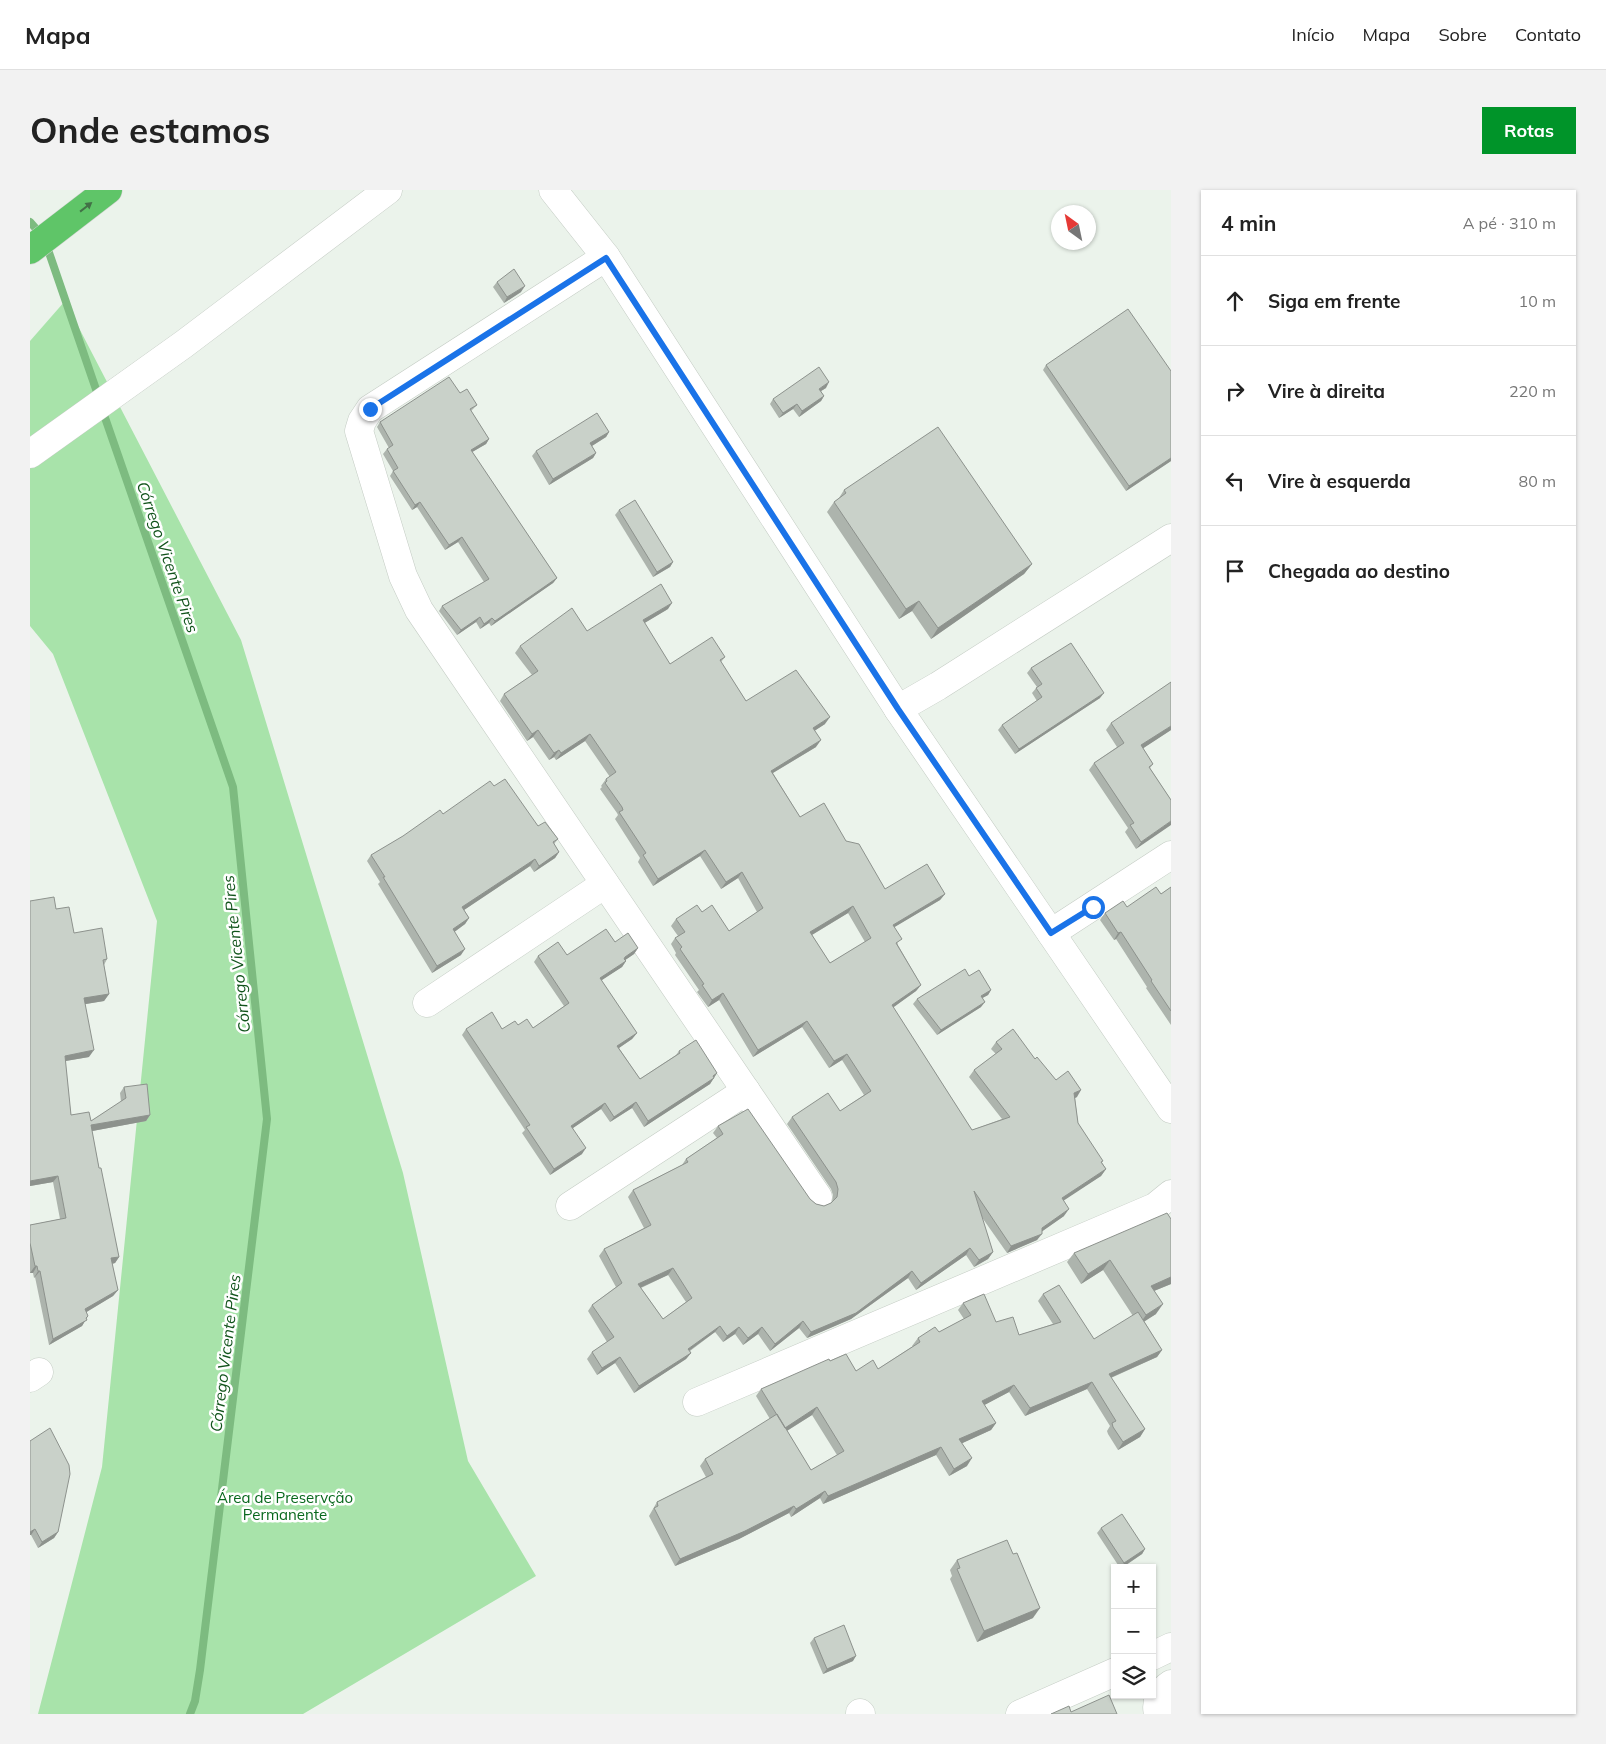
<!DOCTYPE html>
<html lang="pt">
<meta charset="utf-8">
<style>
:root{--surface:#fff;--page:#f2f2f2;--text:#222;--muted:#767676;--line:#e0e0e0;--accent:#009429}
body{margin:0;font-family:Mulish,sans-serif;background:var(--page);color:var(--text)}
.controls{position:absolute;right:15px;bottom:15px;display:grid;overflow:hidden;border-radius:0px;box-shadow:0 1px 4px #0004}
.controls button{width:45px;height:45px;display:grid;place-items:center;padding:0;border:0;border-bottom:1px solid var(--line);background:var(--surface);color:var(--text);font:25px sans-serif}
.compass{position:absolute;left:1021px;top:15px;width:45px;height:45px;border-radius:50%;background:var(--surface);box-shadow:0 1px 4px #0004;rotate:327deg}
.stop{position:absolute;width:15px;height:15px;margin:-11px;border:4px solid #1a73e8;border-radius:50%;background:#fff}
.stop.end{background:#1a73e8;border-color:#fff;box-shadow:0 1px 5px #0008}
.list{margin:0;padding:0;list-style:none}
h2{display:flex;justify-content:space-between;align-items:center;height:65px;margin:0;padding:0 20px;font-size:21px}
h2 small{font-size:16px;font-weight:400;color:var(--muted)}
.list li{display:grid;grid-template-columns:32px 1fr auto;gap:15px;align-items:center;box-sizing:border-box;height:90px;padding:0 20px;border-top:1px solid var(--line)}
.list b{display:block;font-size:19px;white-space:nowrap}
.list em{font-size:16px;font-style:normal;color:var(--muted)}
.icon{flex:none;width:28px;height:28px;fill:none;stroke:currentColor;stroke-width:2;stroke-linecap:round;stroke-linejoin:round}
.map{position:relative;flex:none;width:1141px;height:1524px;overflow:hidden;border-radius:0px}
header{display:flex;align-items:center;gap:30px;box-sizing:border-box;height:70px;padding:0 25px;background:var(--surface);border-bottom:1px solid var(--line)}
header strong{font-size:24px}
nav{display:flex;gap:28px;margin-inline-start:auto;font-size:18px}
.intro{display:flex;align-items:center;justify-content:space-between;box-sizing:border-box;height:120px;padding:0 30px}
h1{margin:0;font-size:35px}
.button{padding:12px 22px;border-radius:0px;background:var(--accent);color:#fff;font-size:18px;font-weight:700}
main{display:flex;gap:30px;padding:0 30px}
aside{flex:1;background:var(--surface);border-radius:0px;box-shadow:0 1px 4px #0004}
.map>svg:first-child{display:block}
.green{fill:#a8e3aa}
.lines{fill:none;stroke-linecap:round;stroke-linejoin:round}
.stream{stroke:#7dbb80;stroke-width:8}
.minor-casing{stroke:#c4ccc4;stroke-width:29}
.tertiary-casing{stroke:#c4ccc4;stroke-width:29}
.motorway-casing{stroke:#d0d1d0;stroke-width:29}
.minor{stroke:#fff;stroke-width:28}
.tertiary{stroke:#fff;stroke-width:28}
.motorway{stroke:#5fc568;stroke-width:28}
.wall{fill:#adb4ad;fill-rule:evenodd}
.shaded-wall{fill:#8d928d}
.building{fill:#c9d1c9;stroke:#8d928d;fill-rule:evenodd}
.oneway{fill:#427146}
.route{stroke:#1a73e8;stroke-width:6}
.labels{text-anchor:middle;stroke-width:5;stroke-linejoin:round;paint-order:stroke}
.park-label{font-size:15px;fill:#08681d;stroke:#fff}
.water-label{font-size:16px;font-style:italic;fill:#12541c;stroke:#fff}
</style>
<header>
<strong>Mapa</strong>
<nav><a>Início</a><a>Mapa</a><a>Sobre</a><a>Contato</a></nav>
</header>
<div class="intro"><h1>Onde estamos</h1><a class="button">Rotas</a></div>
<main>
<div class="map">
<svg width="1141" height="1524" viewBox="0 0 1141 1524">
<rect width="100%" height="100%" fill="#ebf3eb"/>
<path class="green" d="M35,111l176,339 162,533 65,288 68,115 -233,138h-265l64,-247 55,-546 -104,-267 -23,-28v-285z"/>
<g class="lines">
<g class="stream">
<path d="M0,32l14,16 55,160"/>
<path d="M72,219l131,378 34,332 -67,551 -5,31 -5,13"/>
</g>
<g class="minor-casing">
<g id="minor">
<path d="M576,67l-236,152 -8,12 -3,10 44,145 16,34 399,587"/>
<path d="M868,519l40,-23 233,-148"/>
<path d="M1021,743l120,-78"/>
<path d="M397,813l178,-119"/>
<path d="M540,1016l176,-115"/>
<path d="M0,1188l9,-6"/>
<path d="M667,1212l458,-195 16,-13"/>
<path d="M1122,1466l19,-9"/>
<path d="M830,1523l1,1"/>
<path d="M990,1524l95,-42"/>
<path d="M1128,1524c-3,-12 2,-23 13,-30"/>
</g>
</g>
<g class="tertiary-casing">
<g id="tertiary">
<path d="M523,0l53,67 292,452 273,400"/>
<path d="M0,264l154,-110 204,-154"/>
</g>
</g>
<g class="motorway-casing">
<path id="motorway" d="M0,60l78,-60"/>
</g>
<use href="#minor" class="minor"/>
<use href="#tertiary" class="tertiary"/>
<use href="#motorway" class="motorway"/>
</g>
<g class="wall">
<path d="M467,92l24,10 -17,11 -11,-16z"/>
<path d="M1016,175l125,6v90l-45,30 -83,-121z"/>
<path d="M796,198l-5,3 3,5 -3,5 -22,16 -6,-8 -14,9 -9,-14 3,-5z"/>
<path d="M430,203l17,12 -6,6 18,28 -3,5 -14,8 85,126 -4,5 -62,43 -2,-3 -9,6 -4,-7 -19,13 -18,-24 3,-5 42,-24 -26,-40 -13,8 -28,-43 -5,3 -22,-34 3,-5 -10,-17 4,-5 2,-1 -12,-21 3,-5z"/>
<path d="M579,242l-3,5 -14,9 4,7 -3,5 -44,27 -17,-29 4,-5z"/>
<path d="M814,300l188,74 -8,10 -93,65 -19,-28 -13,8 -72,-107 7,-10 5,-4z"/>
<path d="M589,320l54,52 -3,5 -17,10 -38,-62z"/>
<path d="M638,419l-24,14 26,41 55,-7 -4,5 25,39 79,23 -11,7 2,16 -43,26 27,44 46,24 39,48 60,5 -5,6 -46,27 4,18 23,40 -5,6 -23,16 79,123 30,-11 -33,-42 5,-7 22,-16 -5,-5 5,-7 39,17 21,21 21,17 -2,1 3,25 28,46 -5,7 -38,24 1,16 -22,15 -5,9 -30,13 -26,-37 12,36 -5,7 -14,8 -8,-12 -50,35 -8,-12 -57,41 -44,19 -8,-10 -29,23 -12,-17 -15,11 -8,-11 -12,8 -8,-10 -25,19 1,2 -5,6 -52,34 -19,-30 -18,12 -10,-16 5,-7 15,-10 -19,-31 4,-6 24,-18 -17,-31 5,-7 40,-21 -16,-31 5,-7 49,-25 4,-6 31,-21 -4,-5 5,-7 98,78 8,2 7,-3 1,-1 1,-7 -2,-6 -44,-65 5,-7 48,-6 24,-16 -22,-35 -13,8 -27,-41 -49,30 -34,-57 -11,7 -11,-15 2,-2 -24,-35 1,-2 -5,-9 4,-6 3,-2 -7,-10 5,-7 26,-7 27,19 28,-19 -19,-34 -17,11 -21,-33 -47,30 -15,-24 2,-4 -25,-39 3,-4 -1,-2 -17,-24 2,-2 -1,-1 5,-7 4,-2 -25,-36 -29,19 -2,-3 -5,3 -16,-23 -6,4 -27,-40 4,-7 28,-19 -17,-22 5,-7 67,-15zM818,723l17,29 -35,21 -18,-28zM638,1085l18,27 -23,17 -22,-31z"/>
<path d="M1001,478l69,30 -85,56 -17,-24 4,-5 35,-24 -5,-8 5,-6 -10,-14z"/>
<path d="M1081,533l60,7 -28,18 10,16 -3,4 21,32 -35,49 -11,-17 3,-4 -39,-58 5,-7 23,-16 -11,-17z"/>
<path d="M464,596l44,40 20,13 -4,5 5,8 -4,6 -21,14 -4,-6 -66,44 5,8 -4,6 -11,8 7,23 -29,18 -54,-89 2,-2 -13,-21 4,-6 72,-41z"/>
<path d="M1141,697v138l-25,-37 1,-1 -31,-48 -2,1 -14,-20 5,-7 22,-6 34,-13z"/>
<path d="M0,711l26,8 18,24 33,26 -3,6 5,29 -5,7 -19,3 4,53 -24,4 6,54 20,6 30,-19 -1,-9 4,-6 26,28 -4,6 -54,10 7,37 20,89 -4,6 -3,1 6,26 -5,6 -27,16 2,4 -6,10 -33,19 -14,-68 -1,1 -1,-5h-3v-48l30,-6 -7,-37 -23,4z"/>
<path d="M585,752l23,6 -4,6 -9,6 1,1 -4,6 -21,13 36,53 -5,6 -13,9 21,31 36,-24 3,-4 38,22 -7,11 -66,43 -12,-19 -22,14 -9,-13 -28,19 9,26 -32,21 -28,-42 3,-3 -63,-95 4,-6h36l16,-4 15,3 31,-22 -30,-44 4,-6 29,-1z"/>
<path d="M939,786l22,14 -3,5 -6,3 -1,9 -44,28 -24,-31 4,-5z"/>
<path d="M1141,1029v65l-17,7 2,23 -12,7 18,29 -5,7 -46,21 34,51 -5,8 -22,13 -10,-16 -1,-3 3,-5 -23,-37 -62,27 -16,-24 -25,13 12,18 -5,7 -29,13 5,23 -18,10 -13,-21 -113,49 -3,-6 -29,19 -2,-4 -50,26 -64,27 -26,-50 8,-14 49,-25 -6,-11 5,-7 65,-40 -14,-23 5,-7 69,-28 26,10 22,-2 35,-23h-1l6,-8 21,-6 25,-13 -6,-9 5,-7 56,32 34,-11 -15,-23 5,-7 51,45 39,-23 -30,-46 -22,14 -14,-22 7,-9zM782,1225l25,40 -26,15 -24,-39z"/>
<path d="M0,1251l28,91 -4,6 -16,10 -7,-13h-1z"/>
<path d="M1071,1338l44,21 -3,5 -20,14h-2l-23,-35z"/>
<path d="M983,1364l20,64 -56,24 -27,-63 2,-3 -2,-6 7,-10z"/>
<path d="M784,1448l39,23 -30,13 -13,-31z"/>
</g>
<g class="shaded-wall">
<path d="M495,96l-4,6 -17,11 3,-6z"/>
<path d="M799,192l-3,6 -10,6 3,-5z"/>
<path d="M794,206l-3,5 -22,16 3,-6z"/>
<path d="M767,214l-4,5 -14,9 4,-5z"/>
<path d="M579,242l-3,5 -19,12 3,-6z"/>
<path d="M459,249l-3,5 -19,11 4,-5z"/>
<path d="M566,263l-3,5 -44,27 4,-6z"/>
<path d="M1141,268v3l-45,30 3,-5z"/>
<path d="M390,312l-3,5 -5,3 3,-5z"/>
<path d="M432,347l-4,5 -13,8 4,-5z"/>
<path d="M643,372l-3,5 -17,10 4,-5z"/>
<path d="M1002,374l-8,10 -93,65 7,-11z"/>
<path d="M527,388l-4,5 -62,43 4,-5z"/>
<path d="M889,411l-7,10 -13,8 7,-10z"/>
<path d="M642,413l-4,6 -30,18 5,-7z"/>
<path d="M450,427l-4,5 -19,13 4,-5z"/>
<path d="M462,428l-3,5 -9,6 4,-5z"/>
<path d="M1074,503l-4,5 -85,56 4,-5z"/>
<path d="M800,527l-5,7 -17,11 5,-7z"/>
<path d="M1141,536v4l-35,23 5,-8z"/>
<path d="M508,540l-5,7 -6,4 5,-7z"/>
<path d="M560,544l-5,7 -29,19 5,-7z"/>
<path d="M791,550l-5,7 -50,30 5,-6z"/>
<path d="M529,560l-5,7 -5,3 5,-7z"/>
<path d="M1141,631v4l-35,24 5,-7z"/>
<path d="M675,660l-5,6 -47,30 5,-7z"/>
<path d="M529,662l-4,6 -21,14 5,-6z"/>
<path d="M505,669l-5,7 -72,48 4,-7z"/>
<path d="M712,682l-4,6 -17,11 5,-7z"/>
<path d="M915,704l-5,6 -52,31 5,-6z"/>
<path d="M823,716l-5,7 -43,26 5,-7z"/>
<path d="M439,728l-4,6 -16,12 4,-7z"/>
<path d="M1091,742l-5,7 -2,1 4,-7z"/>
<path d="M608,758l-4,6 -13,9 4,-6z"/>
<path d="M435,759l-4,6 -29,18 5,-7z"/>
<path d="M596,771l-4,6 -26,17 4,-6z"/>
<path d="M891,795l-5,6 -29,21 5,-7z"/>
<path d="M961,800l-3,5 -11,6 4,-5z"/>
<path d="M693,803l-4,7 -11,7 4,-7z"/>
<path d="M79,804l-5,7 -24,4 4,-7z"/>
<path d="M955,812l-4,5 -44,28 4,-5z"/>
<path d="M777,831l-5,6 -49,30 5,-7z"/>
<path d="M607,843l-5,6 -19,13 4,-6z"/>
<path d="M64,860l-5,7 -29,5 5,-6z"/>
<path d="M817,864l-5,6 -13,8 5,-7z"/>
<path d="M687,883l-7,11 -66,43 4,-6z"/>
<path d="M1051,900l-4,7 -7,3 4,-7z"/>
<path d="M606,912l-4,6 -22,14 4,-5z"/>
<path d="M575,913l-4,6 -34,23 4,-6z"/>
<path d="M120,925l-4,6 -59,11 4,-7z"/>
<path d="M556,958l-4,6 -32,21 4,-6z"/>
<path d="M1076,979l-5,7 -44,29 5,-7z"/>
<path d="M28,986l-5,6 -23,4v-5z"/>
<path d="M1039,1019l-5,7 -27,19 5,-7z"/>
<path d="M1012,1044l-5,6 -30,13 4,-7z"/>
<path d="M940,1058l-4,7 -50,35 5,-7z"/>
<path d="M963,1062l-5,7 -14,8 5,-7z"/>
<path d="M89,1067l-4,6 -8,2 4,-7z"/>
<path d="M1080,1070l-7,10 -22,14 7,-10z"/>
<path d="M5,1076h2l-4,7h-3z"/>
<path d="M643,1078l-5,7 -35,16 5,-7z"/>
<path d="M8,1081h2l-5,6 -1,1z"/>
<path d="M882,1081l-4,7 -57,41 -44,19 4,-6z"/>
<path d="M1141,1087v7l-27,11 7,-9z"/>
<path d="M88,1100l-5,6 -33,20 5,-7z"/>
<path d="M1133,1114l-7,10 -17,11 7,-10z"/>
<path d="M58,1126l-6,10 -33,19 4,-6z"/>
<path d="M773,1131l-4,7 -29,23 5,-7z"/>
<path d="M690,1136l-5,6 -32,23 5,-6z"/>
<path d="M709,1137l-4,7 -12,8 4,-6z"/>
<path d="M732,1137l-4,7 -15,11 5,-7z"/>
<path d="M1132,1160l-5,7 -54,24 6,-7z"/>
<path d="M661,1163l-5,6 -52,34 5,-7z"/>
<path d="M590,1167l-5,6 -18,12 5,-7z"/>
<path d="M1062,1192l-5,7 -62,27 5,-8z"/>
<path d="M984,1195l-5,7 -32,17 5,-8z"/>
<path d="M787,1217l-5,8 -32,20 5,-7z"/>
<path d="M966,1233l-5,7 -37,17 5,-8z"/>
<path d="M1115,1239l-5,8 -22,13 5,-8z"/>
<path d="M911,1257l-5,8 -113,49 5,-8z"/>
<path d="M942,1268l-5,8 -18,10 5,-7z"/>
<path d="M795,1301l-5,7 -29,19 5,-8z"/>
<path d="M764,1316l-5,7 -50,26 -64,27 5,-7z"/>
<path d="M5,1339l-4,6h-1v-3z"/>
<path d="M28,1342l-4,6 -16,10 4,-6z"/>
<path d="M1115,1359l-3,5 -21,14 3,-5z"/>
<path d="M1010,1418l-7,10 -56,24 7,-11z"/>
<path d="M826,1466l-3,5 -30,13 4,-5z"/>
</g>
<g class="building">
<path d="M484,79l11,17 -18,11 -10,-15z"/>
<path d="M1098,119l43,62v87l-42,28 -83,-121z"/>
<path d="M789,177l10,15 -10,7 5,7 -22,15 -5,-7 -14,9 -10,-14z"/>
<path d="M419,187l11,16 7,-4 10,16 -7,4 19,30 -18,11 86,128 -62,43 -3,-3 -8,6 -4,-7 -19,13 -19,-24 47,-27 -27,-42 -13,8 -29,-43 -5,3 -22,-34 5,-3 -11,-19 6,-4 -13,-23z"/>
<path d="M567,223l12,19 -19,11 6,10 -43,26 -17,-28z"/>
<path d="M908,237l94,137 -94,64 -19,-27 -13,8 -72,-107 12,-9 -2,-3z"/>
<path d="M605,310l38,62 -16,10 -38,-62z"/>
<path d="M631,394l11,19 -29,17 27,44 42,-27 13,20 -5,3 26,41 50,-31 34,47 -17,11 8,12 -50,31 29,46 24,-14 22,38 13,3 26,45 42,-25 18,30 -52,31 9,14 -6,4 25,42 -29,20 80,125 38,-13 -36,-47 28,-21 -6,-7 17,-13 22,30 2,-2 19,23 12,-9 13,19 -7,3 4,30 25,38 -2,1 5,7 -44,29 7,11 -27,19v6l-31,12 -37,-55 19,61 -14,8 -9,-12 -49,35 -9,-12 -56,42 -45,19 -8,-11 -28,23 -13,-17 -14,11 -9,-11 -12,9 -7,-10 -32,23 3,4 -52,33 -19,-29 -18,11 -10,-16 22,-15 -22,-32 30,-22 -18,-34 47,-24 -18,-35 55,-28 -2,-3 37,-25 -5,-8 30,-17 62,90 6,5 8,2 7,-3 6,-6 1,-8 -2,-7 -44,-65 36,-24 12,18 31,-20 -24,-37 -13,7 -27,-40 -49,29 -35,-57 -11,7 -10,-15 2,-1 -24,-35 2,-2 -7,-9 10,-6 -9,-13 21,-14 5,7 10,-7 17,26 34,-23 -21,-36 -16,10 -21,-32 -47,29 -15,-24 3,-2 -27,-41 4,-2 -1,-3 -17,-24 2,-2 -1,-2 10,-7 -26,-38 -29,19 -2,-3 -5,3 -16,-23 -6,4 -28,-40 34,-23 -18,-25 52,-38 15,23zM823,716l18,32 -41,25 -20,-31zM643,1078l19,30 -29,21 -25,-35z"/>
<path d="M1041,453l33,50 -85,56 -17,-24 40,-28 -6,-9 6,-4 -11,-16z"/>
<path d="M1141,492v44l-30,19 12,19 -4,3 22,33v21l-30,21 -11,-17 4,-2 -40,-60 30,-20 -13,-20z"/>
<path d="M475,589l33,47 7,-4 13,17 -5,3 6,10 -20,14 -4,-7 -73,48 7,11 -16,11 12,20 -28,17 -54,-89h2l-14,-22 32,-19 37,-26 3,4 47,-33 4,5z"/>
<path d="M1126,697l5,7 10,-7v124l-20,-30 1,-1 -31,-48 -3,1 -13,-20 18,-12 4,6z"/>
<path d="M24,707l2,12 13,-2 5,26 28,-5 5,31 -4,1 6,34 -25,4 10,52 -29,6 6,59 18,-3 2,9 35,-23 -2,-11 23,-3 3,31 -59,10 8,43h2l18,89 -8,1 7,32 -33,19 3,7 -2,2 1,2 -34,19 -13,-68h-2l-1,-5h-2l-5,-23v-18l36,-7 -8,-42 -28,5v-280z"/>
<path d="M576,739l9,13 13,-9 10,15 -13,9 -1,2 2,2 -26,17 37,55 -20,13 23,33 40,-26 -1,-2 17,-11 21,33 -4,3 1,2 -66,43 -12,-19 -22,15 -9,-14 -34,23 15,22 -32,21 -28,-42 4,-2 -64,-96 26,-17 10,17 13,-8 3,4 9,-6 6,9 36,-25 -31,-47 20,-14 9,13z"/>
<path d="M935,779l4,7 10,-6 12,20 -10,6 4,6 -44,28 -24,-31z"/>
<path d="M1137,1023l4,6v58l-20,9 12,18 -17,11 -36,-55 -22,14 -14,-21z"/>
<path d="M1029,1095l35,54 44,-27 24,38 -53,24 36,55 -22,13 -10,-15 -1,-4 4,-2 -24,-39 -62,26 -16,-23 -32,16 14,22 -37,16 13,19 -18,11 -13,-22 -113,49 -3,-5 -29,18 -2,-3 -49,25 -65,28 -26,-51 4,-2 -1,-4 56,-28 -8,-15 72,-45 34,56 33,-19 -27,-44 -32,21 -24,-39 68,-30 1,2 16,-7 10,17 17,-11 5,9 42,-27 -2,-4 17,-11 4,5 32,-17 -8,-12 21,-9 12,28 17,-5 6,18 42,-13 -18,-28z"/>
<path d="M20,1238l19,37 1,9 -12,58 -16,10 -7,-13 -5,3v-91z"/>
<path d="M1092,1324l23,35 -21,14 -23,-35z"/>
<path d="M977,1350l6,14 4,-1 23,55 -56,23 -27,-62 3,-1 -3,-8z"/>
<path d="M814,1435l12,31 -29,13 -13,-31z"/>
<path d="M1079,1505l8,19h-66l18,-8 2,6z"/>
</g>
<defs><path id="oneway-solid" d="M-6-.8H1V-3.2L6.5 0L1 3.2V.8H-6Z" transform="scale(1.25)"/></defs>
<use class="oneway" href="#oneway-solid" transform="translate(56 17) rotate(-38)"/>
<g class="lines">
<path class="route" d="M340,219l236,-151 292,451 153,224 42,-26"/>
</g>
<g class="labels">
<g class="park-label">
<text x="255" y="1313">Área de Preservção<tspan x="255" dy="17">Permanente</tspan></text>
</g>
<g class="water-label">
<text transform="translate(138 367) rotate(71)" y="6">Córrego Vicente Pires</text>
<text transform="translate(206 764) rotate(-96)" y="6">Córrego Vicente Pires</text>
<text transform="translate(195 1163) rotate(-83)" y="6">Córrego Vicente Pires</text>
</g>
</g>
</svg>
<div class="controls">
<button>+</button>
<button>−</button>
<button><svg class="icon" aria-label="layers" viewBox="0 0 24 24"><path d="M12 4l9 5-9 5-9-5zM3 14l9 5 9-5"/></svg></button>
</div>
<svg class="compass" viewBox="-18 -18 36 36"><path d="M0-13l5 13h-10z" fill="#e53935"/><path d="M0 13l5-13h-10z" fill="#767676"/></svg>
<div class="stop" style="left:1063px;top:717px"></div>
<div class="stop end" style="left:340px;top:219px"></div>
</div>
<aside>
<h2>4 min<small>A pé · 310 m</small></h2>
<ul class="list">
<li><svg class="icon" aria-label="ahead" viewBox="0 0 24 24"><path d="M12 20V5M6 11l6-6 6 6"/></svg><div><b>Siga em frente</b></div><em>10 m</em></li>
<li><svg class="icon" aria-label="right" viewBox="0 0 24 24"><path d="M7 20v-9h11M14 6l5 5-5 5"/></svg><div><b>Vire à direita</b></div><em>220 m</em></li>
<li><svg class="icon" aria-label="left" viewBox="0 0 24 24"><path d="M17 20v-9H6M10 6l-5 5 5 5"/></svg><div><b>Vire à esquerda</b></div><em>80 m</em></li>
<li><svg class="icon" aria-label="arrive" viewBox="0 0 24 24"><path d="M6 21V4h12l-3 4 3 4H6"/></svg><div><b>Chegada ao destino</b></div></li>
</ul>
</aside>
</main>
